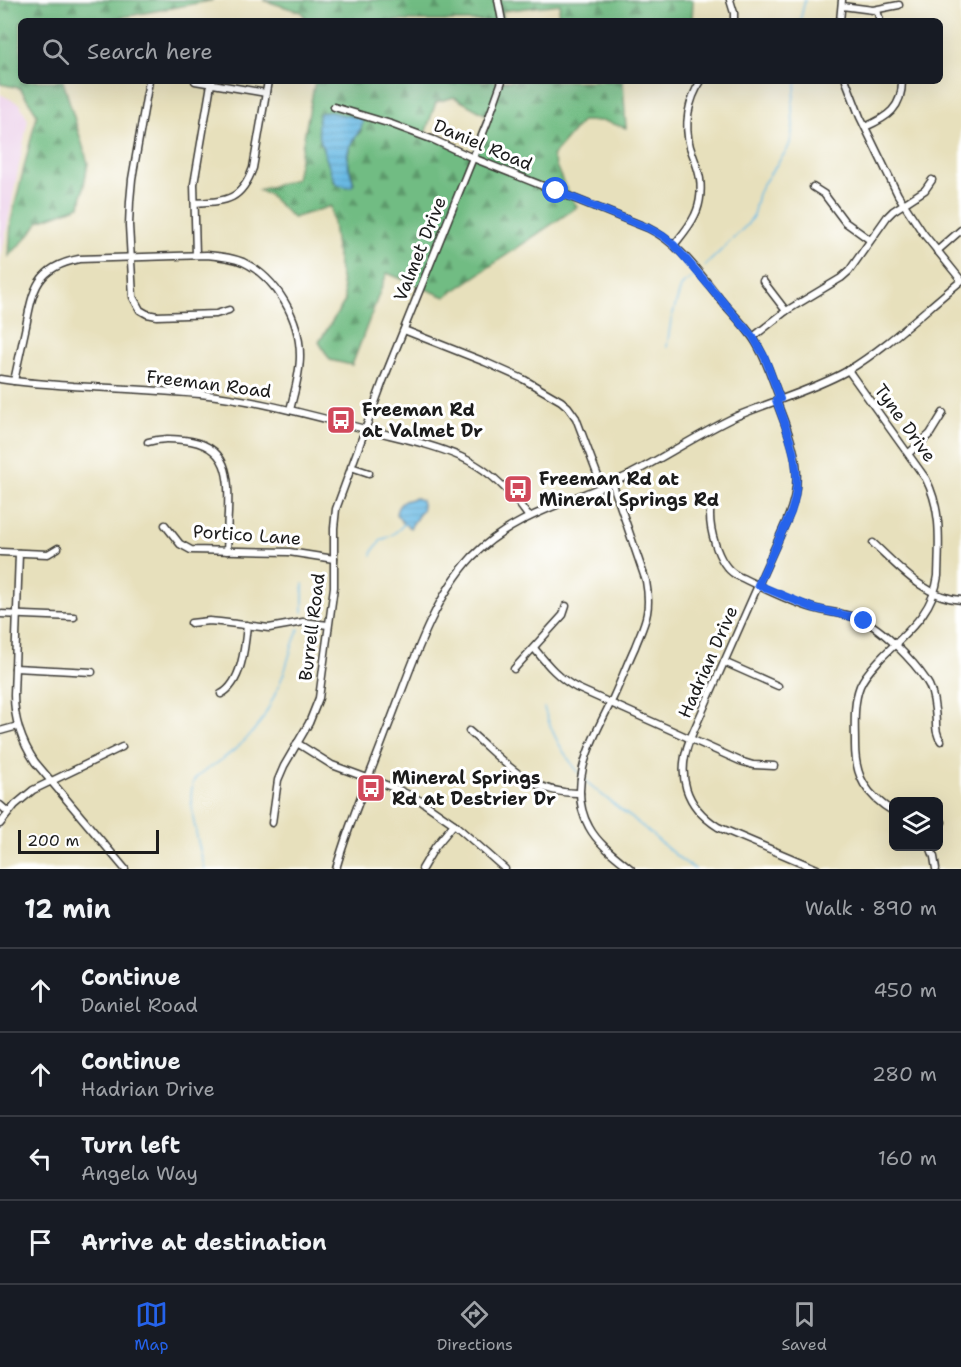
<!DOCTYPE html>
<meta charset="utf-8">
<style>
:root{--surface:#171b24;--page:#242831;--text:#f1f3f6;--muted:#9ea1a6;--line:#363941;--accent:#2563eb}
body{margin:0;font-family:"Shantell Sans",sans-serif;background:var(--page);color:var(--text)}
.controls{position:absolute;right:18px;bottom:18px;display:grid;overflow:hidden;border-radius:9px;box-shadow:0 6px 24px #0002}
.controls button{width:54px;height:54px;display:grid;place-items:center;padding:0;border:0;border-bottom:2px solid var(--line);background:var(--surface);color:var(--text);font:30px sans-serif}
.scale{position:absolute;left:18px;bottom:15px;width:141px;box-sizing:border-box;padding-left:6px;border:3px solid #1c1c1c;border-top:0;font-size:16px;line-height:21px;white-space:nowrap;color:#1c1c1c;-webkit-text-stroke:4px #fff;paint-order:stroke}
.stop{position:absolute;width:18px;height:18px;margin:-14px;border:4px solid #2563eb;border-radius:50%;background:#fff}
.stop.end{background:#2563eb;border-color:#fff;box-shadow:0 2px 6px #0008}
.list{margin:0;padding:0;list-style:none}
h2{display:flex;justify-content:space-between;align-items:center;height:78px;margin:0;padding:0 24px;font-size:26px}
h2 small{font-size:20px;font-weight:400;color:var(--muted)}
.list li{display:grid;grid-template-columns:39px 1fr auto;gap:18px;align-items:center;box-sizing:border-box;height:84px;padding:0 24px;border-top:2px solid var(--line)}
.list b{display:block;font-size:22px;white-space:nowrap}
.list p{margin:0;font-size:20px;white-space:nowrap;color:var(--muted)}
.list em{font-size:20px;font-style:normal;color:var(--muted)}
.icon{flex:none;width:33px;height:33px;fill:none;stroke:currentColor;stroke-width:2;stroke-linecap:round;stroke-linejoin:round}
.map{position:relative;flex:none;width:961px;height:869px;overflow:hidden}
.search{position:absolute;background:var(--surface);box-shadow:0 6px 24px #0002;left:18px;right:18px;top:18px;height:66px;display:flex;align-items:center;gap:15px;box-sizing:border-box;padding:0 21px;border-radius:9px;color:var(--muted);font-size:22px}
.sheet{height:414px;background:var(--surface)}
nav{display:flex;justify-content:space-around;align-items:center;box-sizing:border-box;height:84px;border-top:2px solid var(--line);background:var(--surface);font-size:16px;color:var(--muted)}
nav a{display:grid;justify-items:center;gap:3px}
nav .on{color:var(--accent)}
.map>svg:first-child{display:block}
.built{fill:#ecd1ea}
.forest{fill:url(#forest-firs);stroke:#466c50;stroke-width:1.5;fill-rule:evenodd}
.water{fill:url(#water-rules);stroke:#426b80;stroke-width:1.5}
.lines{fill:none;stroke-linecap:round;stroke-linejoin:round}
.stream{stroke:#69bae4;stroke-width:1.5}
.minor-casing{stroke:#3a3934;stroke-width:9}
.minor{stroke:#fff;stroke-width:6}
.route{stroke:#2563eb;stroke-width:8}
.labels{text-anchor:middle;stroke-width:6;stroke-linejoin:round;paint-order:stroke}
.street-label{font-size:18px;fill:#1c1c1c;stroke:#fff}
.poi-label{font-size:18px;font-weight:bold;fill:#1c1c1c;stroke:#fff;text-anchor:start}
</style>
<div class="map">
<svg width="961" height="869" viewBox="0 0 961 869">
<defs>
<pattern id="forest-firs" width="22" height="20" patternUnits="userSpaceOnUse" patternTransform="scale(1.5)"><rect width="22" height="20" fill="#71bc83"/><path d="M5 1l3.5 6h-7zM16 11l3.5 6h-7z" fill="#5c986a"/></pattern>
<pattern id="water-rules" width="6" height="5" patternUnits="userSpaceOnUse" patternTransform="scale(1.5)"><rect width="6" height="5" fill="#69bae4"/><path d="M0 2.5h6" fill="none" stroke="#5a9fc3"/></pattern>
</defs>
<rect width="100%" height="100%" fill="#fff"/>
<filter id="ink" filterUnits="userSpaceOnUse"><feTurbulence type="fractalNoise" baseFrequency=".0167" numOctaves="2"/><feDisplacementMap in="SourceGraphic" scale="12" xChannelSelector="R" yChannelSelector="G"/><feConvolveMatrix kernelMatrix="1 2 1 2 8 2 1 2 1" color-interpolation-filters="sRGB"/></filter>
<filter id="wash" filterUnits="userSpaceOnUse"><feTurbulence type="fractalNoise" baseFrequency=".008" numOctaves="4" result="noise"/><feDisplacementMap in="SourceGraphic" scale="24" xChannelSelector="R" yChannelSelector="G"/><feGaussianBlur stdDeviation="1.35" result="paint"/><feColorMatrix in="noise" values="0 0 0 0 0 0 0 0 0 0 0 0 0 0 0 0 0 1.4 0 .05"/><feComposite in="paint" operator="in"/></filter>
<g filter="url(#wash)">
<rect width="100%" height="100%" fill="#e7e0bc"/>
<path class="built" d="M0,94l20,10 8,16 -28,143z"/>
<g class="forest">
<path d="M0,0h214l-107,20 -86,1v60h42l25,82 -8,43 -41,15 -8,12 -22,23 2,-35 26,-107 -17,-26 -20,-4z"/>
<path d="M263,0h430l-1,19 -34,2h-101l3,-17 -58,7 2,10h-196l-7,-9z"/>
<path d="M315,81h308l3,47 -22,-7h-22l-30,35 10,24 15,27 -132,90 -58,-24 -35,92 -22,-5 -11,-18 26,-41 -9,-52 -5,-43 -38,12 -25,-24 -10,-4 38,-11zM454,97l34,19 -16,39 -47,-21 11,-32zM361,131c-18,17 -14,31 -7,52l-20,-1 -4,-15 -10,-26z"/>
</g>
<g class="water">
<path d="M330,112l29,6 4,3c-1,12 -13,18 -15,31 -1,6 0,13 2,19 1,6 4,8 3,14l-3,2c-5,0 -10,-1 -14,-4 -3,-3 -18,-47 -18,-54 -1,-4 0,-9 1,-14l1,-2z"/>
<path d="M416,498l5,2 2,8 -13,20 -7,-5 -7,-9c2,-12 9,-14 20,-16z"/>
</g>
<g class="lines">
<g class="stream">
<path d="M800,21l5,-21"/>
<path d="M705,266l42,-41 6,-9 5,-22 5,-10 24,-34 3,-7 3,-16 -1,-21 5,-25"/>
<path d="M667,347l4,-27 10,-33 3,-4 12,-8"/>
<path d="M372,555l2,-6 6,-7v-2c10,-2 18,-9 25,-17"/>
<path d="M303,612v-28"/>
<path d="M544,708c8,26 18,44 35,65"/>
<path d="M584,779c19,19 39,31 59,48 18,15 33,31 52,42"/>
<path d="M205,869c-5,-18 -21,-74 -10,-90 5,-7 15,-11 22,-16 16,-11 35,-28 46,-45 8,-14 15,-30 21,-45 5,-15 8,-30 15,-44"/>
</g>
</g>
</g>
<g filter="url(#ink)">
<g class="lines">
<g class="minor-casing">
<g id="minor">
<path d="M498,0l4,21"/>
<path d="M730,0l4,13v8"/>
<path d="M842,6l31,4 26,-5"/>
<path d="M877,10l3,11"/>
<path d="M840,21l2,-21"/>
<path d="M149,81l-17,98 -2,22 -1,24 4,72 7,13 7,4 10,2 59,-2 13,-4"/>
<path d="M195,81l71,12"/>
<path d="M846,81l14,36 38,78 25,38 38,47"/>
<path d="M334,107l57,17 43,16 39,18 175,70c33,16 54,49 77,77 12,13 26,27 34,43 9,16 14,34 21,51"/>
<path d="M865,127c23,-10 37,-19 37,-46"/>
<path d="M813,187l11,7 21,28 25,18"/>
<path d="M195,203c32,-2 46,-2 58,-35l15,-87"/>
<path d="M674,245c8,-10 16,-19 21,-30 6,-12 7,-29 4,-41 -2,-9 -6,-18 -9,-27 -6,-22 -2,-47 11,-66"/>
<path d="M937,251l24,-21"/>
<path d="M196,255l-2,-71 17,-100"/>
<path d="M763,281l23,30"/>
<path d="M404,330l81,32 38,17 38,22 7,6 8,11 26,69"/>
<path d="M753,337l33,-26 55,-33 8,-7 38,-54 6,-6 32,-21 7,-10"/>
<path d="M848,370l78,109c16,32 13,62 12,97 -5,37 -31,56 -56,81 -8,9 -17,17 -22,29 -7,18 -5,39 -5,59 0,32 11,50 39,67"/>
<path d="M0,379c24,4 48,5 73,7 42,2 85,4 127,8 57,6 114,22 169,36 31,8 63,14 92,27 27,12 51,36 68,60"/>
<path d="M14,381c4,-18 8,-37 12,-55 7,-37 11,-59 53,-67l128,-4c12,1 24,2 36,7 34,16 57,57 57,94 0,19 -6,37 -10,54"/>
<path d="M776,400c17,46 31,72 11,120l-97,219c-14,36 -5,67 28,88l99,42"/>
<path d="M148,442c12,-4 23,-3 36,-2 46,5 45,37 44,73 -1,13 0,25 -1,38"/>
<path d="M909,453l21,-19 13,-21"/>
<path d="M351,467l18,6"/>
<path d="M612,482l34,99c2,11 3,21 1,32 -2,12 -8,23 -12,34 -8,17 -14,34 -22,51 -19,39 -48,86 -24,129 9,17 27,30 42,42"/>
<path d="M711,504c-4,21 6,60 25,71 25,12 50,25 77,33 16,5 34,5 49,12 20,8 52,42 64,60 6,8 8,20 9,30 2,12 -1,22 6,31"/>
<path d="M165,525l15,19 11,6 98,2 45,7"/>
<path d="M873,543c25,23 52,55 88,57"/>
<path d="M0,552l48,2 10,-6"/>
<path d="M19,553l-5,142c0,25 7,46 21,67l90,107"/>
<path d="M0,614l74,3"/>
<path d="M191,623l18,-2 11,1 49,6 34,-6 25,3"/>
<path d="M534,648c13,16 24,30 43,40l163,73 13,4 21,1"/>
<path d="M724,662l54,24"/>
<path d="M15,668l77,4"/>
<path d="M514,669l49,-54 3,-9"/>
<path d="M221,694c21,-11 24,-48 26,-69"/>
<path d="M0,731l18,-5"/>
<path d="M469,731c36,31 59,63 111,62"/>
<path d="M297,743l35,22 65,24 24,12 33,23 51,45"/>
<path d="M0,805l8,7"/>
<path d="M272,823l6,-43 6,-14 25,-43 10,-25 15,-111v-59l2,-19 47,-128 104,-258 15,-42"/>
<path d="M0,824l15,-19 18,-15 89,-43"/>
<path d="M938,825l4,-3"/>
<path d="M930,846l4,11 2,12"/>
<path d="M336,869c13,-47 33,-91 50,-137 23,-57 44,-130 86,-175 43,-44 103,-56 157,-82 36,-18 71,-42 108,-59 36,-15 76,-26 110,-45 39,-23 78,-61 114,-90"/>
<path d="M422,869l13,-22 19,-23"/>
</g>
</g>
<use href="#minor" class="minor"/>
</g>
</g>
<g class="lines" filter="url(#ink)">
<path class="route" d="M556,191l92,37 15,8 11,9 79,92 12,21 15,41 -4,1c14,39 29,71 15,112l-33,73 55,23 40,9 11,4"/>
</g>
<defs>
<g id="bus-square" transform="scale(1.5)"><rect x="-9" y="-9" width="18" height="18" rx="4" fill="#d1495b" stroke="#fff"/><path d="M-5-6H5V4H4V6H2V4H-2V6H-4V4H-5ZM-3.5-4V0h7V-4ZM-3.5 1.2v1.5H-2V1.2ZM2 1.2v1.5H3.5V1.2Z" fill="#fff"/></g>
</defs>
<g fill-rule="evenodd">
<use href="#bus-square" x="341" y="420"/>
<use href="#bus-square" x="518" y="489"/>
<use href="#bus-square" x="371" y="788"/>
</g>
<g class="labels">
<g class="street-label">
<text transform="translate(483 145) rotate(23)" y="6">Daniel Road</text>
<text transform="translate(420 249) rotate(-68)" y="6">Valmet Drive</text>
<text transform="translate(209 384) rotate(7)" y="6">Freeman Road</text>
<text transform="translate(905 423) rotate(54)" y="6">Tyne Drive</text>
<text transform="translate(247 535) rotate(4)" y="6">Portico Lane</text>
<text transform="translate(312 627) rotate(-83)" y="6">Burrell Road</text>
<text transform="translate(708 662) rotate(-66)" y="6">Hadrian Drive</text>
</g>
<g class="poi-label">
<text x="362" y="416">Freeman Rd<tspan x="362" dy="21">at Valmet Dr</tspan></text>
<text x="539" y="485">Freeman Rd at<tspan x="539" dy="21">Mineral Springs Rd</tspan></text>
<text x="392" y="784">Mineral Springs<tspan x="392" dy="21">Rd at Destrier Dr</tspan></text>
</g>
</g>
</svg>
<div class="controls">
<button><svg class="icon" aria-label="layers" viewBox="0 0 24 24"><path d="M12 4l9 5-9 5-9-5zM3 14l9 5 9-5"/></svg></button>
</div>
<div class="scale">200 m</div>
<div class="stop" style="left:556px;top:191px"></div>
<div class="stop end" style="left:864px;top:621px"></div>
<div class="search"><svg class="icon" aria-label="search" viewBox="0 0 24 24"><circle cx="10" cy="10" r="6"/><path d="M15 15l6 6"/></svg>Search here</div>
</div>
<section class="sheet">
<h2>12 min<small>Walk · 890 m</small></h2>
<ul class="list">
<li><svg class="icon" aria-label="ahead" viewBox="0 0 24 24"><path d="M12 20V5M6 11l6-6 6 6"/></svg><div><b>Continue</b><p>Daniel Road</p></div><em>450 m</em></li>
<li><svg class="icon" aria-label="ahead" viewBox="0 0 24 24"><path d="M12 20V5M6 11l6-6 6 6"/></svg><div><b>Continue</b><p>Hadrian Drive</p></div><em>280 m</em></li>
<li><svg class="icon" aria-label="left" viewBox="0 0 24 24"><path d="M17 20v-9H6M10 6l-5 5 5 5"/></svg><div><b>Turn left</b><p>Angela Way</p></div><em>160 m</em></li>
<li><svg class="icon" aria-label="arrive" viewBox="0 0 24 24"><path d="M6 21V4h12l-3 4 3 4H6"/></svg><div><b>Arrive at destination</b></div></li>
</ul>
</section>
<nav>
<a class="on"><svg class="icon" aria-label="map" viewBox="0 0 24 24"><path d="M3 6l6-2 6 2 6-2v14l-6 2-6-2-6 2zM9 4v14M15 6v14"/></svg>Map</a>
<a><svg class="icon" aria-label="directions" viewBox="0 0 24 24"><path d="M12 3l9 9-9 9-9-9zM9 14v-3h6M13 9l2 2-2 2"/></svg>Directions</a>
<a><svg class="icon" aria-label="saved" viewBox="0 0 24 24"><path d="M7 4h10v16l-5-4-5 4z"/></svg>Saved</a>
</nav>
